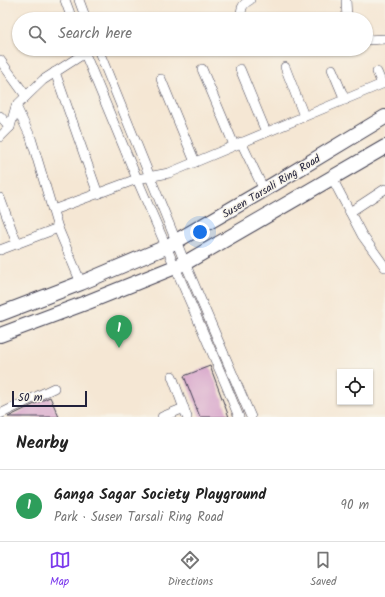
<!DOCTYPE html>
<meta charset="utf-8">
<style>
:root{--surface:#fff;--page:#f6f6f6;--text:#222;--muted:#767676;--line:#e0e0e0;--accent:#7c3aed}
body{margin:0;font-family:Kalam,sans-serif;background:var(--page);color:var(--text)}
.controls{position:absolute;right:12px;bottom:12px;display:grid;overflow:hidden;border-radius:0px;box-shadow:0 1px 3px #0004}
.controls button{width:36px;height:36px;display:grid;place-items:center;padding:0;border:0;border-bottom:1px solid var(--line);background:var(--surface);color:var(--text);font:20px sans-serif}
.scale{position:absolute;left:12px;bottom:10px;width:75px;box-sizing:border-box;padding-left:4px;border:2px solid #22223b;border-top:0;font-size:11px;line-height:14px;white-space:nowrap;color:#22223b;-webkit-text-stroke:3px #f7f3e8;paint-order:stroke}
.you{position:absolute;left:200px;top:232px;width:14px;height:14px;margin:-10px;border:3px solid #fff;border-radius:50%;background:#1a73e8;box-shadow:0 0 0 6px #1a73e833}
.badge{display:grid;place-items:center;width:26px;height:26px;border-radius:50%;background:var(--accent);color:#fff;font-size:13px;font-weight:700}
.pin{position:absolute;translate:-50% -33px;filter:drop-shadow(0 1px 2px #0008)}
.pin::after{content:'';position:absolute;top:21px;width:14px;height:12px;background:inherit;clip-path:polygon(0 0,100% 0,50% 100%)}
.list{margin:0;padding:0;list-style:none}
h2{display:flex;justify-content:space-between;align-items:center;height:52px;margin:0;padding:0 16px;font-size:17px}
h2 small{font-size:13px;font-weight:400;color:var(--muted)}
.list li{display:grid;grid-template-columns:26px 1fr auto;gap:12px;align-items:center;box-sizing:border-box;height:72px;padding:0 16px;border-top:1px solid var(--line)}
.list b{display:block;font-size:15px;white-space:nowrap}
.list p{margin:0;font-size:13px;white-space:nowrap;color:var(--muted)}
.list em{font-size:13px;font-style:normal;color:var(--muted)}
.icon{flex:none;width:22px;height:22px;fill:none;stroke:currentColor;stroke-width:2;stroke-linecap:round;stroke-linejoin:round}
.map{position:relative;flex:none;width:385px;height:417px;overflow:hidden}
.search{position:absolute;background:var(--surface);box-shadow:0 1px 3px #0004;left:12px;right:12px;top:12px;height:44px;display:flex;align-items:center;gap:10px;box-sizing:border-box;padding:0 14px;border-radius:22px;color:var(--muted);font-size:15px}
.sheet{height:124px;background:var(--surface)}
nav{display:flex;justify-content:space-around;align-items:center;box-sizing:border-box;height:56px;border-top:1px solid var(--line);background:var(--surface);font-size:11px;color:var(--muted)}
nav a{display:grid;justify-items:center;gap:2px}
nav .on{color:var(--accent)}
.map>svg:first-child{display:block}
.building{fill:#daaccd}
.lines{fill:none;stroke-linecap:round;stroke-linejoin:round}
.street-casing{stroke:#424052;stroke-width:10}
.primary-casing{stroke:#424052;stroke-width:16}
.street{stroke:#fff;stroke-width:9}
.primary{stroke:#fff;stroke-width:14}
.labels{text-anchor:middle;stroke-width:3;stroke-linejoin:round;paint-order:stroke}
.street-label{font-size:11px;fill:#22223b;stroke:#f7f3e8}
</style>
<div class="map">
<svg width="385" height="417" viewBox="0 0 385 417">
<rect width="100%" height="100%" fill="#f7f3e8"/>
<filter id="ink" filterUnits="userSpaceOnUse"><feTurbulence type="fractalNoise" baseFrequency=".025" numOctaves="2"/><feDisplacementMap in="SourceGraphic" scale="8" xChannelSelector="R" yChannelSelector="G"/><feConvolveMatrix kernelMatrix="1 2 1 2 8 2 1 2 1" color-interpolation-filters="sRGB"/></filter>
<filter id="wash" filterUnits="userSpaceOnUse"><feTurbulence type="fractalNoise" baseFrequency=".012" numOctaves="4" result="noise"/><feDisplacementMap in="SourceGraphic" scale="16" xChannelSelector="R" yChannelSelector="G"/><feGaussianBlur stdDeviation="0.9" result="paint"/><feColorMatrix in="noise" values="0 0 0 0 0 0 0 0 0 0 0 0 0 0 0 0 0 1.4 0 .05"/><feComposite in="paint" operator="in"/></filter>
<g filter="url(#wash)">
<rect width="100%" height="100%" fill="#f5e7d4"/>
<g id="blocks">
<g class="building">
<path d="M210,366l19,51h-29l-16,-41z"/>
<path d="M50,397l9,20h-51l33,-16z"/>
</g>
</g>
</g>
<g filter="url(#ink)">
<use href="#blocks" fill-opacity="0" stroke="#424052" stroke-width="1"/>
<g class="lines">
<g class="street-casing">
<g id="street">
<path d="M65,0l7,19"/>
<path d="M79,0l7,19"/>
<path d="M346,0l1,19"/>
<path d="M241,19c0,-10 0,-14 9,-19"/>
<path d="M366,40l19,-1"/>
<path d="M83,49l54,130 89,206 13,32"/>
<path d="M98,49l87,214 66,154"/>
<path d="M0,60l26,36"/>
<path d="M285,67l19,49"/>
<path d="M202,69l32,76"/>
<path d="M240,69l26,63"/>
<path d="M332,69l13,31"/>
<path d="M55,72l43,122"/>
<path d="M161,79l34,83"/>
<path d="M0,116l10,11"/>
<path d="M0,137l10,-10 6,-21 27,-26 42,-27"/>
<path d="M241,142l23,48"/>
<path d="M332,178l30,57 23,32"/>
<path d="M0,198l17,46"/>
<path d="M53,210l84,-31 32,-6 213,-89 -5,-12"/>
<path d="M350,212l35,-23"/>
<path d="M58,228l23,55"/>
<path d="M0,250l58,-22 -27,-90 -15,-32"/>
<path d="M172,376l15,41"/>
<path d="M0,414l54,-26"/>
<path d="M162,417l22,-9"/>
</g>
</g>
<g class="primary-casing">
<g id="primary">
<path d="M0,314l81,-31 85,-36 98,-57 121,-73"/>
<path d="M0,335l88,-33 97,-39 200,-116"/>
</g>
</g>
<use href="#street" class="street"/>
<use href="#primary" class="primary"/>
</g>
</g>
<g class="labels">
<g class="street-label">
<text transform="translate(271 186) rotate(-31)" y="4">Susen Tarsali Ring Road</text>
</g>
</g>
</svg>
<div class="controls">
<button><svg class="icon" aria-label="locate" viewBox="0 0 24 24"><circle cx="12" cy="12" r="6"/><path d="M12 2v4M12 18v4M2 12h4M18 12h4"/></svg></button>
</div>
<div class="scale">50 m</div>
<div class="you"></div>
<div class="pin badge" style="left:119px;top:348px;background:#2e9e5b">1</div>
<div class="search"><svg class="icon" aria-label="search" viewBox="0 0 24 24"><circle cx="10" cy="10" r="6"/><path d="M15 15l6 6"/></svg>Search here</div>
</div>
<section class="sheet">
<h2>Nearby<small></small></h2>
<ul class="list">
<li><span class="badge" style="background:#2e9e5b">1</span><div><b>Ganga Sagar Society Playground</b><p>Park · Susen Tarsali Ring Road</p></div><em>90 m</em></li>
</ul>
</section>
<nav>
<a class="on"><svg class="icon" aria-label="map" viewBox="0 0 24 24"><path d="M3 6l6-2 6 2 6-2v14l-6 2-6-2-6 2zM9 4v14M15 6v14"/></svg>Map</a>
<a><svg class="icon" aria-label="directions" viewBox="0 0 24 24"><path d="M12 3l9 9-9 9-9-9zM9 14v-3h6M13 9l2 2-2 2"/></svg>Directions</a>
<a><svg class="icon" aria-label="saved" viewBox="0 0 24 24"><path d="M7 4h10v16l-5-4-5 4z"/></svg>Saved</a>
</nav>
